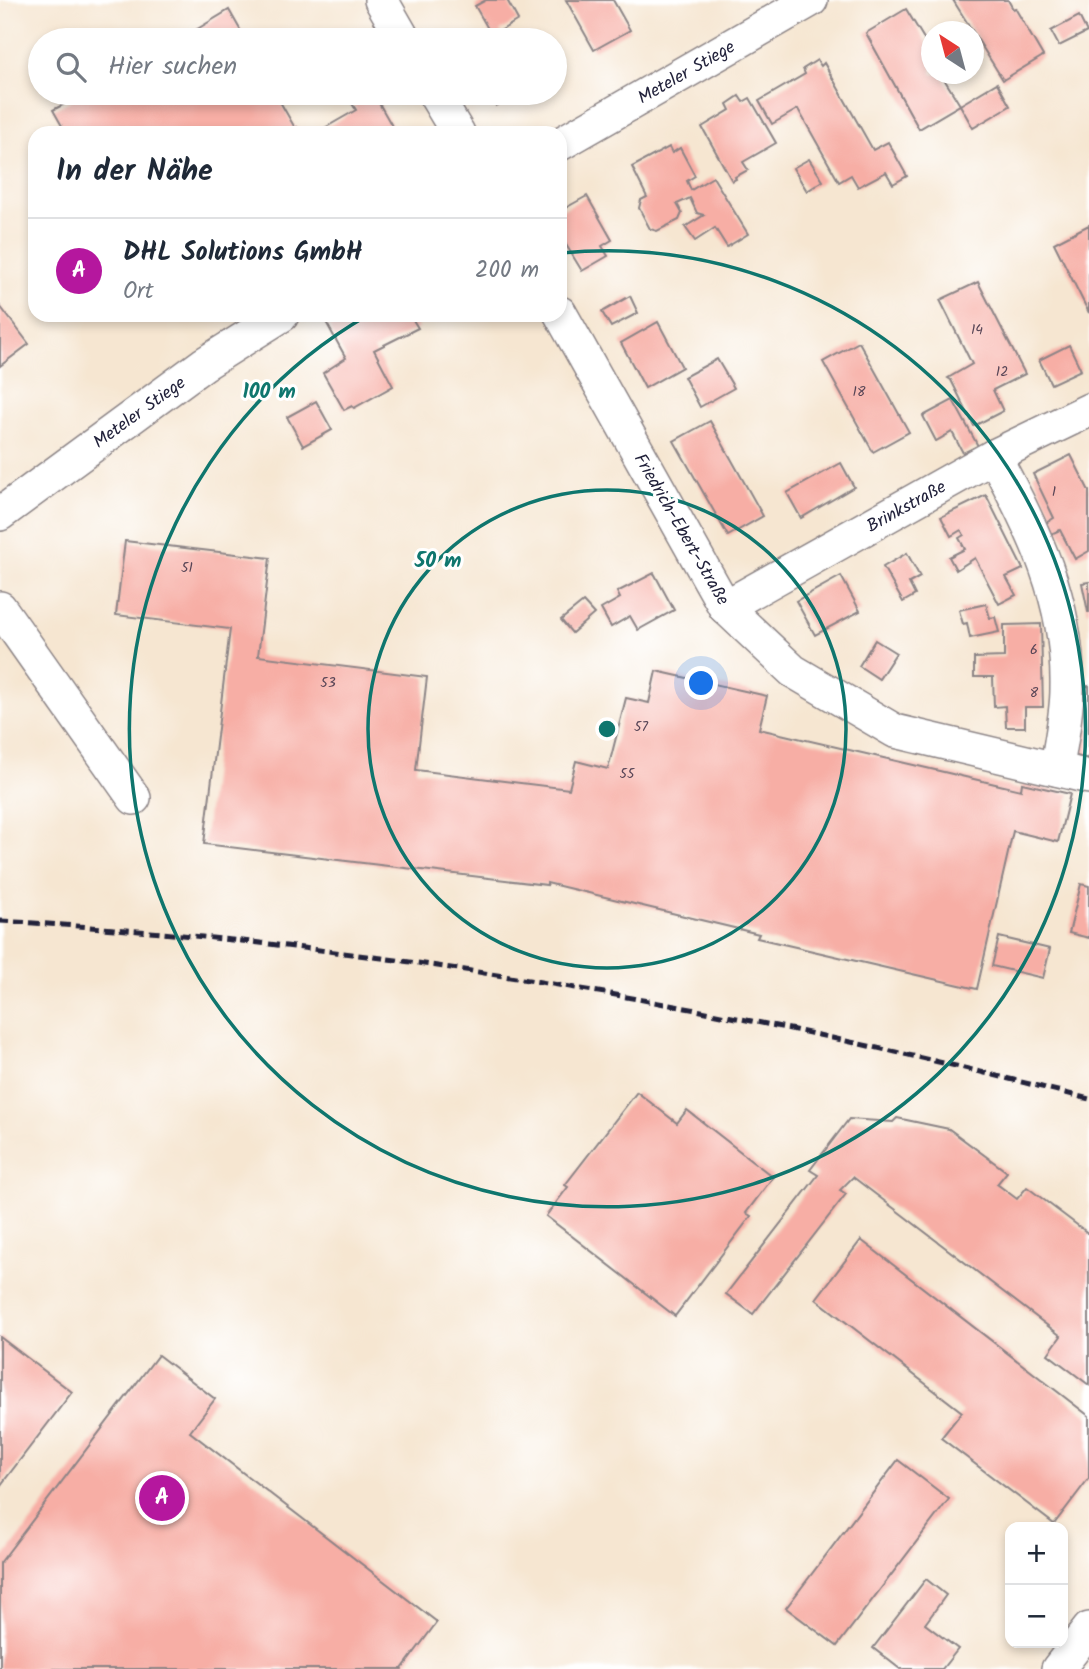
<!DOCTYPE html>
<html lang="de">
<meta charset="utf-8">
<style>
:root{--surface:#fff;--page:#f6f6f7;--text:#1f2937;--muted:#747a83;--line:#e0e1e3;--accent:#b5179e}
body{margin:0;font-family:Kalam,sans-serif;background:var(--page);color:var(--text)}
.controls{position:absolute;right:21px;bottom:21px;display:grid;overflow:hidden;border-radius:14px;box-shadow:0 4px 10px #0003}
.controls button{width:63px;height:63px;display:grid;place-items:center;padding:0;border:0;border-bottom:2px solid var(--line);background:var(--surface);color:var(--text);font:35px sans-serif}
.compass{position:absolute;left:921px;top:21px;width:63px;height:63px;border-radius:50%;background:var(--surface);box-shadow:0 4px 10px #0003;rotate:324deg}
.you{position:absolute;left:702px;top:684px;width:24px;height:24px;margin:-18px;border:5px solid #fff;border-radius:50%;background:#1a73e8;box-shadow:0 0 0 10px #1a73e833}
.badge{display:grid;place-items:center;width:46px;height:46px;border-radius:50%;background:var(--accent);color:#fff;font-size:23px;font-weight:700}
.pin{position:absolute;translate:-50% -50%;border:4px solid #fff;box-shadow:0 2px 7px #0006}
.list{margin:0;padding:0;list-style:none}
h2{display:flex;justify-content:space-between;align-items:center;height:91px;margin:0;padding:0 28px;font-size:30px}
h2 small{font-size:23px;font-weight:400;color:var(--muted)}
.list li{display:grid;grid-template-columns:46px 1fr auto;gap:21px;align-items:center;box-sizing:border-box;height:105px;padding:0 28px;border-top:2px solid var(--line)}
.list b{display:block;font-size:26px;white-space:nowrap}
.list p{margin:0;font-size:23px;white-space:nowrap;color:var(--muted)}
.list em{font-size:23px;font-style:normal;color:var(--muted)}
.icon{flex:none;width:38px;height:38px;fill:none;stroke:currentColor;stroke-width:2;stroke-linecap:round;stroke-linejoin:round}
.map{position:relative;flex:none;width:1089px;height:1669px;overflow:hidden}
.search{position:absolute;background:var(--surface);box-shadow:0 4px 10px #0003;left:28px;top:28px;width:539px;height:77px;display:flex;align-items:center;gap:18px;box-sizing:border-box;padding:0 24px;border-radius:38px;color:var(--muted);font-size:26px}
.panel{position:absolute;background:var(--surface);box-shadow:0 4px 10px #0003;left:28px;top:126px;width:539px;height:196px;border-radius:21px}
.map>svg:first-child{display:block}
.building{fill:#f7aea5}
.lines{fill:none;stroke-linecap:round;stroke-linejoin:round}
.minor-casing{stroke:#8c8486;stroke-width:36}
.minor{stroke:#fff;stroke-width:33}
.rail{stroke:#22223b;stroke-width:5;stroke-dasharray:10 5;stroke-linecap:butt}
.ring{fill:none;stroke:#0f766e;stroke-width:3.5}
.labels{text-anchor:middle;stroke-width:6;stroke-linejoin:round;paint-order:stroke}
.number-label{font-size:14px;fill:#574556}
.street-label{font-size:18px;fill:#22223b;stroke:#fff}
.centre{fill:#0f766e;stroke:#fff;stroke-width:3.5}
.ring-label{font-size:21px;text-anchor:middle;font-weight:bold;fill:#0f766e;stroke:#fff;stroke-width:6;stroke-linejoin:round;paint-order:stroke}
</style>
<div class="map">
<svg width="1089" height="1669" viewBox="0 0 1089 1669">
<rect width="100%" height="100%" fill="#fff"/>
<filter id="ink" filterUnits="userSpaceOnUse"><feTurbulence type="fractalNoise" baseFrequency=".0143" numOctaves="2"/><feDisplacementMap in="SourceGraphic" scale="14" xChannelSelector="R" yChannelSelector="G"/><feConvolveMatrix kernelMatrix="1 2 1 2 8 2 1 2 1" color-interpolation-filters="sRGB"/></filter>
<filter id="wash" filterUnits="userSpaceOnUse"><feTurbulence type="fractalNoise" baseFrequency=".00686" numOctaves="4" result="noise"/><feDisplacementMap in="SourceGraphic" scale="28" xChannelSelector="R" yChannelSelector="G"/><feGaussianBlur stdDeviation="1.57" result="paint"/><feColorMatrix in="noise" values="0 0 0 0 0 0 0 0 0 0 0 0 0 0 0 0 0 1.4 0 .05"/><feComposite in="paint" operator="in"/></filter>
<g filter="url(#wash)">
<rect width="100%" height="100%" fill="#f6e6d1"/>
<g id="blocks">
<g class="building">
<path d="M486,0h21l11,20 -18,11 5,9h-25l11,-6 -16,-28z"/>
<path d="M566,0h47l17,30 -36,20z"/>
<path d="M953,0h55l5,9 2,-1 28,48 -40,24z"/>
<path d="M906,9l26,43v22h9l19,31 37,-22 13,23 -37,22 -13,-23 -41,24 -53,-96z"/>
<path d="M229,10l17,30h-68l21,-12z"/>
<path d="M1079,16l8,16 -28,14 -8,-15z"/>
<path d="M817,60l4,6 3,-3 49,87 15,-8 19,34 -14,8 -7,-12 -28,15 -7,-12 -12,7 -41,-73 -26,15 -13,-23 46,-27 -2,-5z"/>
<path d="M85,93h190l20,35 2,-1 3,6h-234l-13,-23z"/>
<path d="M355,93h16l3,6 2,-1 20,35h-80l40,-23 -8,-13z"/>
<path d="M488,93h30l-22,13z"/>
<path d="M739,96l4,6 7,-4 26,45 -33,19 5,8 -13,7 1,2 -4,2 -30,-54 28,-17 -3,-6z"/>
<path d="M669,147l3,6 8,-5 15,28 -8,5 4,9 22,-13 35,57 -21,13 -12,-19 -20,13 -10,-14 19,-12 -7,-2 -7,-15 -13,6 5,9 -3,7 -22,11 -7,-2 -11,-21 2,-8 6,-3 -15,-30z"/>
<path d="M809,159l14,22 -16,10 -14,-23z"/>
<path d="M587,196l25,44 -10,6 6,10 -26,15 -22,-36v-24z"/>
<path d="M1089,225v88l-35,-70z"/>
<path d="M978,282l47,92 -32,16 10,21 -29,15 -23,-46 -3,-2 24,-14 -32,-64z"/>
<path d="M630,296l8,17 -27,14 -9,-15z"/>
<path d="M0,306l29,38 -29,22z"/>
<path d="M339,315h71l8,13 -44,22 19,36 -39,22 -2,-2 -8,4 -21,-37 23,-15 -20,-36z"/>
<path d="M658,322l24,45 -37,21 -24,-45z"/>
<path d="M859,342l50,90 -36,20 -50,-90z"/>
<path d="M1069,345l12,25 -30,14 -12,-24z"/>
<path d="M717,359l17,29 -34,19 -16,-30z"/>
<path d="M953,400l25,46 -15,7 -11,-21 -16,9 -13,-25z"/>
<path d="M316,401l16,29 -29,16 -16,-29z"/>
<path d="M710,421l53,95 -35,20 -54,-95z"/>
<path d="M1071,455l18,36v60l-14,8 -15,-29 -9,4 -5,-11 8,-5 -21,-44z"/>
<path d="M841,463l13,24 -53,31 -14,-25z"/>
<path d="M986,495l37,74 -17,8 10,18 -17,9 -24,-46 -19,12 -7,-13 16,-8 -6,-11 5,-3 -3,-5 -10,6 -10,-19z"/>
<path d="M125,541l145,17 -12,98 169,21 -11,93 153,19 7,-28 32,8 18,-71 23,5 7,-32 111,25 -8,33 262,61 1,-7 48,11 -12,48 -45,-11 -36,158 -220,-51 2,-4 -212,-51v2l-343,-41 26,-215 -114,-14z"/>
<path d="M907,553l13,24 -11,6 6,12 -12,7 -20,-35z"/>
<path d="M654,573l20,37 -36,20 -8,-14 -19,11 -10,-18 19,-11 -3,-6z"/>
<path d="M841,576l19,35 -45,24 -19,-34z"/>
<path d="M1089,582v30h-1l-6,-29z"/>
<path d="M583,602l11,12 -22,19 -11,-13z"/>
<path d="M986,604l4,14 5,-1 4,15 -29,6 -3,-15 -4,1 -4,-14z"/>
<path d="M1041,624l2,83h-18v20h-19l-1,-21 -11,1 -1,-30h-19v-19l30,-1v-32z"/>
<path d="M875,640l21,13 -17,26 -20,-13z"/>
<path d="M1089,686v73l-17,-4 4,-67z"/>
<path d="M1081,884l8,2v52l-20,-5z"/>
<path d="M999,937l51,12 -7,29 -51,-12z"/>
<path d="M637,1092l40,31 10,-13 86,67 -27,36 5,3 -76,100 -129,-100 22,-29 -3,-2z"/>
<path d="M897,1118l52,11 58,43 -10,12 20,15 10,-12 62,47v151l-41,-31 13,-18 -208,-159 -13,13 6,4 -93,120 -27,-20 92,-119 -8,-5 39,-51 44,3z"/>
<path d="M861,1240l228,176v62l-35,46 -113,-86 21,-26 -146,-113z"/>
<path d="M0,1337l72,55 -72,94z"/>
<path d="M158,1355l57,44 -25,33 247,190 -35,47h-402v-106z"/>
<path d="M898,1460l51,39 -112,147 -51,-38z"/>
<path d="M926,1579l20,16 -21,29 33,25 -16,20h-42l-27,-21z"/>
</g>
</g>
</g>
<g filter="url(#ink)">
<use href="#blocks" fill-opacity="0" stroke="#8c8486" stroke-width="2"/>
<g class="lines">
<g class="minor-casing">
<g id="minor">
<path d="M381,0l23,40"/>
<path d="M434,93l24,40"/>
<path d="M560,144l251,-144"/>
<path d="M560,313l165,294 68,64 102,60 194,46"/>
<path d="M994,456c40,75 75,145 73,233 0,26 -7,54 -10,80"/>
<path d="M0,514l204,-150 78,-49"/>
<path d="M725,607l269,-151 95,-46"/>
<path d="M0,608l134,190"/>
<path d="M1058,1669l31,-40"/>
</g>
</g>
<use href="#minor" class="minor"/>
<path class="rail" d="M0,921c368,21 732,86 1089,178"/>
</g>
</g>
<g class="ring">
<circle cx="607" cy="729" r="239"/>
<path d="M561 253A478 478 0 1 1 368 315"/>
</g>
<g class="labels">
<g class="number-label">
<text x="977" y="334">14</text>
<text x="1002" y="376">12</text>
<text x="859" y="396">18</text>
<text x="1054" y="496">1</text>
<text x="187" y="572">51</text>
<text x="1034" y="654">6</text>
<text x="328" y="687">53</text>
<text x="1034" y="697">8</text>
<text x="641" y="731">57</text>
<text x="627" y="778">55</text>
</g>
<g class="street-label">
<text transform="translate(686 72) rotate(-30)" y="6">Meteler Stiege</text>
<text transform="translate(139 412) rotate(-36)" y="6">Meteler Stiege</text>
<text transform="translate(906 506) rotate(-29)" y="6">Brinkstraße</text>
<text transform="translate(682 529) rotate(60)" y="6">Friedrich-Ebert-Straße</text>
</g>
</g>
<circle cx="607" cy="729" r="10" class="centre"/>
<g class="ring-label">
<text x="269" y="398">100 m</text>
<text x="438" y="567">50 m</text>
</g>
</svg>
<div class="controls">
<button>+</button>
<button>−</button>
</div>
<svg class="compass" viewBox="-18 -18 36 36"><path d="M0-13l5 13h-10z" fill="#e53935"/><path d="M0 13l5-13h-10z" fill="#747a83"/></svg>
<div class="you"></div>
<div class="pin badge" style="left:162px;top:1498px">A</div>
<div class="search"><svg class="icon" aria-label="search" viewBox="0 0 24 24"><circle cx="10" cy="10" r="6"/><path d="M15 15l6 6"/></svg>Hier suchen</div>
<section class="panel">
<h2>In der Nähe<small></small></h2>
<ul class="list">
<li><span class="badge">A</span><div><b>DHL Solutions GmbH</b><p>Ort</p></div><em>200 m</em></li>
</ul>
</section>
</div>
